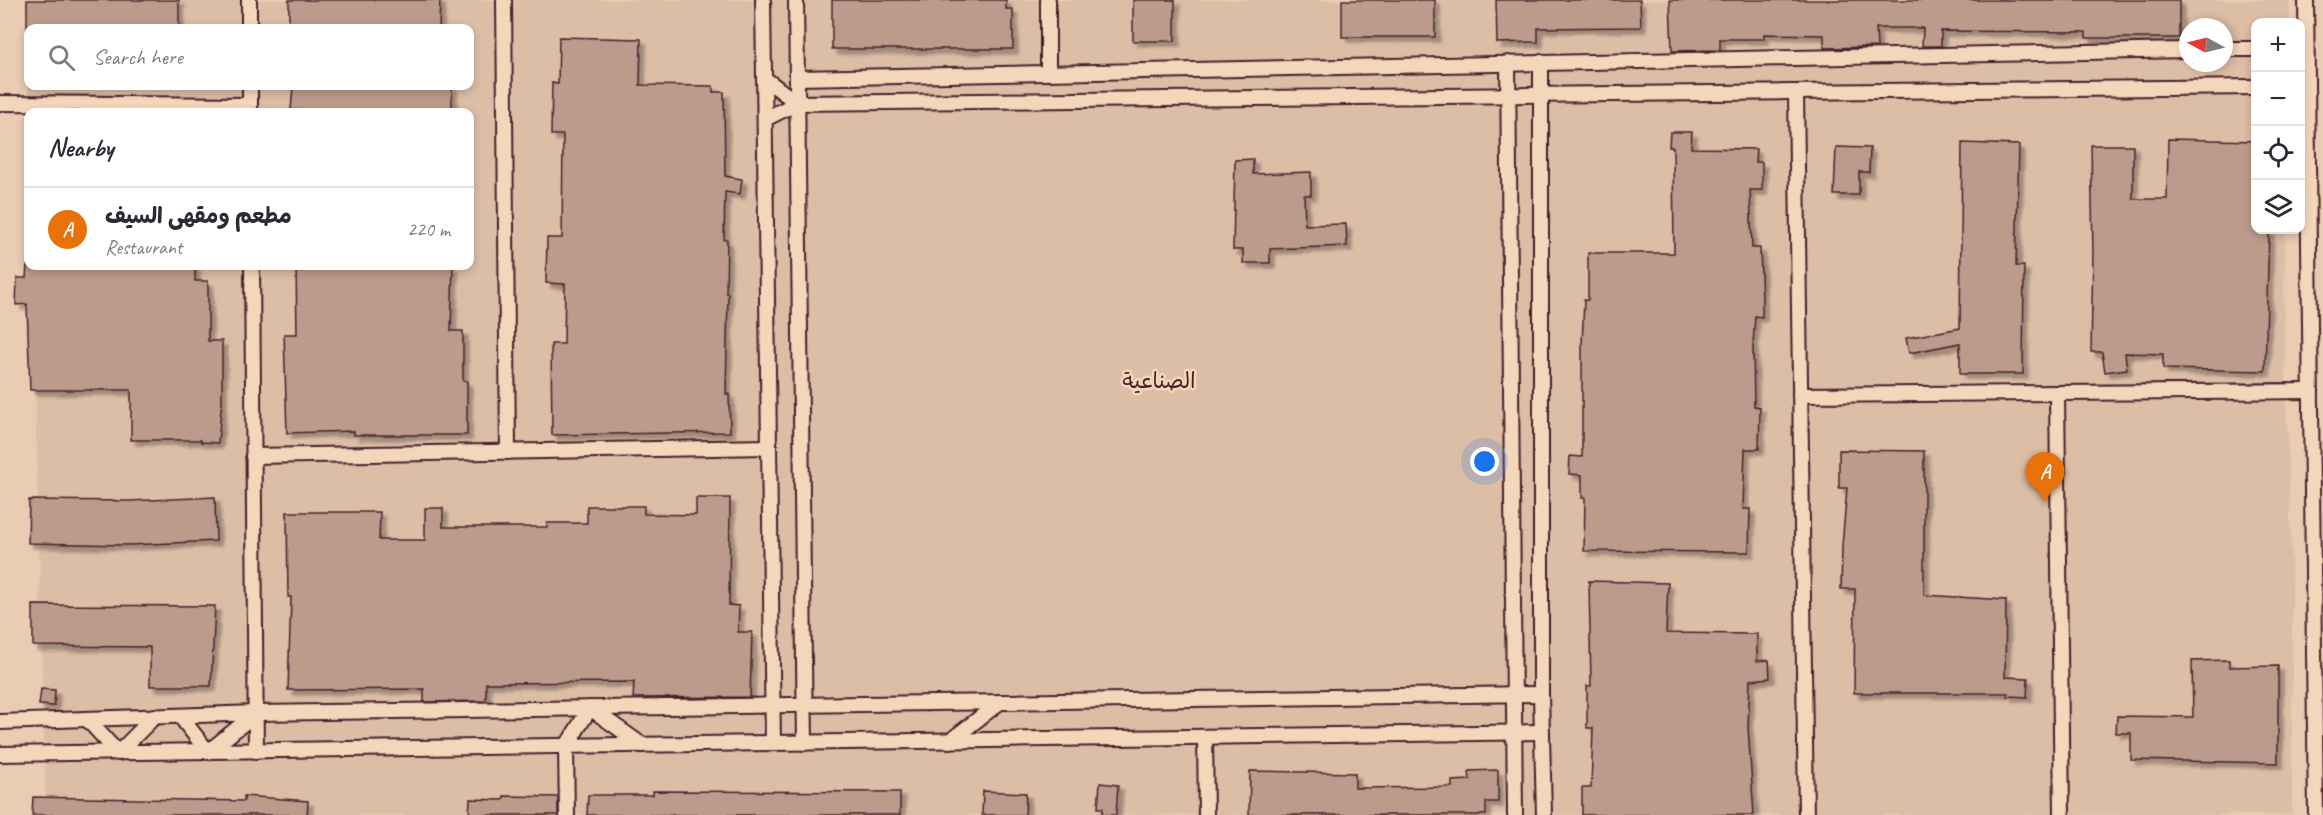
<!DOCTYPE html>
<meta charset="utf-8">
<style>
:root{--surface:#fff;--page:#f7f7f7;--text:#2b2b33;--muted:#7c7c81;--line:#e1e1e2;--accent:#1a73e8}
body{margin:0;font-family:Caveat,"Playpen Sans Arabic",sans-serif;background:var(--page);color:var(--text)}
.controls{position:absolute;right:18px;top:18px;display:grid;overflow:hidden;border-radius:12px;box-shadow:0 3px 9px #0003}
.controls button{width:54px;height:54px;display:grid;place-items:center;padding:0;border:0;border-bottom:2px solid var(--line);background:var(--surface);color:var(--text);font:30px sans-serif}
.compass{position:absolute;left:2179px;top:18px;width:54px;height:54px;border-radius:50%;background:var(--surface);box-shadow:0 3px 9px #0003;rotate:277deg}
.you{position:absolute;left:1485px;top:462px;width:21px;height:21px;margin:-15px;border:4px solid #fff;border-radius:50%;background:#1a73e8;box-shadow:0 0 0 9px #1a73e833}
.badge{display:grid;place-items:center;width:39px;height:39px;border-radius:50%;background:var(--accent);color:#fff;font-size:20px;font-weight:700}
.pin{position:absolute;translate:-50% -50px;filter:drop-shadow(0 2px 3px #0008)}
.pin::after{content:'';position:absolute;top:32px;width:21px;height:18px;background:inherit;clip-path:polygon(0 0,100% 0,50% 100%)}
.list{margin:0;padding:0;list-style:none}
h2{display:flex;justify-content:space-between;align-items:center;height:78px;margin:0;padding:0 24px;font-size:26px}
h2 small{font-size:20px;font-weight:400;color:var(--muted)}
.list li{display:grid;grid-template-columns:39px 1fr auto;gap:18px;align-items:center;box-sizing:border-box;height:84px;padding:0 24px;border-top:2px solid var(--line)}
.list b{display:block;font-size:22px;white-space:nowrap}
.list p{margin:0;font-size:20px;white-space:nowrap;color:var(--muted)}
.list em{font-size:20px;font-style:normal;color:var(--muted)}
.icon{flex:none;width:33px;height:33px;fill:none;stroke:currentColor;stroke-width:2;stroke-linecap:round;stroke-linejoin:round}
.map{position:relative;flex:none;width:2323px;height:815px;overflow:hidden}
.search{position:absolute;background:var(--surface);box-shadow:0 3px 9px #0003;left:24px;top:24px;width:450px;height:66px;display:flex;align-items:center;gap:15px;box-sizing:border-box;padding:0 21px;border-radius:12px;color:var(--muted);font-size:22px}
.panel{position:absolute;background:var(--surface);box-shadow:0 3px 9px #0003;left:24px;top:108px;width:450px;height:162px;border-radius:12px}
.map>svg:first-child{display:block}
.built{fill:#dcbda6;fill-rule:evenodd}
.building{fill:#bc9b8c;stroke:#4a1f2b;stroke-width:1.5;filter:url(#shadow)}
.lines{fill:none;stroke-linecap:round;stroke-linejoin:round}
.street-casing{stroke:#4a1f2b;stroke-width:18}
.street{stroke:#f3d7ba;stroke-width:14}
.labels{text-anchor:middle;stroke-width:5;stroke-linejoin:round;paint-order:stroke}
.neighbourhood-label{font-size:22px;fill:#4a1f2b;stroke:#f3d7ba}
</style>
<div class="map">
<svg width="2323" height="815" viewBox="0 0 2323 815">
<defs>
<filter id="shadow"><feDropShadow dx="5" dy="5" stdDeviation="1.5" flood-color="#0004"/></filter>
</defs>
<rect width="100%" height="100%" fill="#e9ccb1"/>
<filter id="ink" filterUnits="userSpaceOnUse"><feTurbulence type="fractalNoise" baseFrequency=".0167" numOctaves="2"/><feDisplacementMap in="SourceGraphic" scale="12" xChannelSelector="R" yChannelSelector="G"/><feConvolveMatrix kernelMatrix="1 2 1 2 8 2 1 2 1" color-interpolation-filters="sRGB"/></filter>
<g filter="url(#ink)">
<path class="built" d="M27,0h2262l1,22h-34v208h29l-1,93 8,265v227h-2246l-14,-549h438v-154h-442v22zM2188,27h36v36h-36zM28,28h442v58h-442z"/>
<g class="building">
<rect x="27" y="0" width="152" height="28"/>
<path d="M289,0h151l-1,28h-150z"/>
<path d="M832,0h174v9h7v40h-181z"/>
<rect x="1133" y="0" width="42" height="41"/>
<rect x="1342" y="0" width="93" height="37"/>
<path d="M1496,0h144l1,27 -103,1v14l-41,1z"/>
<path d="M1670,0h509v38h-93v-6l-145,-1v15h-19l1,-18h-47l1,19 -53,1v-13l-60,-1v5h-44v11l-48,1z"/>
<path d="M559,37l82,2 -1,46 73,1v6h11l1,84 17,3 -2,15 -15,-2 -1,48h3l-1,53h2l-2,101h3l1,38 -178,3 -1,-91h13l1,-60 -19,-1 1,-45h15l1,-103h-12l1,-52 6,1z"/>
<path d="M293,86h159v26l-161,-2z"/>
<path d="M1670,132h22l-1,16 65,1 -1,13h7v28h-12l2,58h8l2,53v16l-7,-1 -2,29 1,61 6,1 -1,42h-14l-2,60h7l-1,43 -165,-1 1,-53h-3v-23l-13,-1 1,-18 12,1v-113l2,-44h4v-47h86l-1,-106h-4z"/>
<path d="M2168,139l88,2v89h13l-4,141 -102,-2v-15l-38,-1 2,16 -22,3 -3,-20h-11l2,-99 -2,-108h42v54h34z"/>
<path d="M1962,143l57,2 -3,121h8l-1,108h-63v-31l-51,10 -3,-15 54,-10z"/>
<path d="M1836,147l34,1 -1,24h-10v23h-25z"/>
<path d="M1253,159v15l58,-2v23h-7l1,30 41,-1 1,22 -77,3v14h-27v-13h-10l2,-90z"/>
<path d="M27,266h168v15h13v60h14v59l-4,43 -17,-1v-2h-70v-50h-101l-3,-86 -11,1 1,-27h9z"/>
<path d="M296,266h157l-2,65h12v50h4v54h-113v-4l-67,2 -3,-99h13z"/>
<path d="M1839,450l85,1v144l82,5 -1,77 23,1 -1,19 -19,-1v-3h-154l1,-104h-14l1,-43 5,-58h-8z"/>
<path d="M215,497l1,44 -87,4 -101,-2 1,-43 101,1z"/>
<path d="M696,498h34l-1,107 10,1 -1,26h14l-2,65 -117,1 1,-16 -148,1v18l-62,1v-13l-136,1 3,-93h-3l-1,-85h93l-1,28h46v-32h18v19h104v-4h40v-17h57v8l52,1z"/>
<path d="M1589,581l79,2 -2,50 91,1v27l12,-1 1,18 -20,2 -2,47 6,88h-172v-27h9l2,-60h-6v-42h4z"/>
<path d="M33,605l182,1 -4,80h-61v-39l-117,-1z"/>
<path d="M2229,660v7l49,-1v97l-147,-3v-27h-15l1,-17 76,1 -1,-56z"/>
<path d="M41,689l14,1 -1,16 -15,-1z"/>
<path d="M1498,770v32h-12v13h-237l1,-44 105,2v15l97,-1v-6l18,-1 -1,-9z"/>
<path d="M1100,783l18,2 -2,30h-14l1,-7h-5z"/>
<path d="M653,791l247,1v23h-313l1,-20h65z"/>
<path d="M983,791l43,2 -1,22h-43z"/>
<path d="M244,796l64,5 -1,14h-275l1,-18 211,4z"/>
<path d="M504,796l54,1v18h-89l1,-16 33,1z"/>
</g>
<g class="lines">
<g class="street-casing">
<g id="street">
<path d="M249,0v28"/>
<path d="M504,0l4,452"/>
<path d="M763,0l10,743"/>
<path d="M796,0l9,743"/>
<path d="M1048,0v72"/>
<path d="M2306,0l10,815"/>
<path d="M2224,49h32"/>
<path d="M1541,62v632l3,121"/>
<path d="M1508,63l7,752"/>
<path d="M764,78l33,25 -32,16"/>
<path d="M797,78l1391,-28"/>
<path d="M250,86v26"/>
<path d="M1796,92l10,723"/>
<path d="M0,103l250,2"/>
<path d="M797,103l1459,-16"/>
<path d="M252,266l4,485"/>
<path d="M2057,393l5,422"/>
<path d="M1800,395l511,-4"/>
<path d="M253,456l516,-9"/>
<path d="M180,716l28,36 48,-39"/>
<path d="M87,719l31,34 37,-37"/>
<path d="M0,722l256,-9 1285,-19"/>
<path d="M1205,737l1,78"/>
<path d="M950,741l50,-39"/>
<path d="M0,754l1542,-22"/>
<path d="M567,815l-1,-68 24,-39 52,37"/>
</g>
</g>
<use href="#street" class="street"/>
</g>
</g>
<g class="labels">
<g class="neighbourhood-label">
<text x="1159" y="388">الصناعية</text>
</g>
</g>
</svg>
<div class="controls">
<button>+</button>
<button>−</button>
<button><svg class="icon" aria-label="locate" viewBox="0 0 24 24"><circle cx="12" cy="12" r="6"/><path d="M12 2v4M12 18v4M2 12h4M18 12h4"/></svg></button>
<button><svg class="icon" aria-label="layers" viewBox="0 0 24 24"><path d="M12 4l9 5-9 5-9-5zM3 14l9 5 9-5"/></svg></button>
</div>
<svg class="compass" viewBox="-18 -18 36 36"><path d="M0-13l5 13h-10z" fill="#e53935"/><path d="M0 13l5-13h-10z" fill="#7c7c81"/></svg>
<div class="you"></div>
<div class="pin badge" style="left:2045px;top:502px;background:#e8710a">A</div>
<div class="search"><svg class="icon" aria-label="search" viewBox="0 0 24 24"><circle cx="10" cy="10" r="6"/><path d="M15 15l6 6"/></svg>Search here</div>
<section class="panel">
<h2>Nearby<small></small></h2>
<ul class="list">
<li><span class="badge" style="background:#e8710a">A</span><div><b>مطعم ومقهى السيف</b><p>Restaurant</p></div><em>220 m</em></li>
</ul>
</section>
</div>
